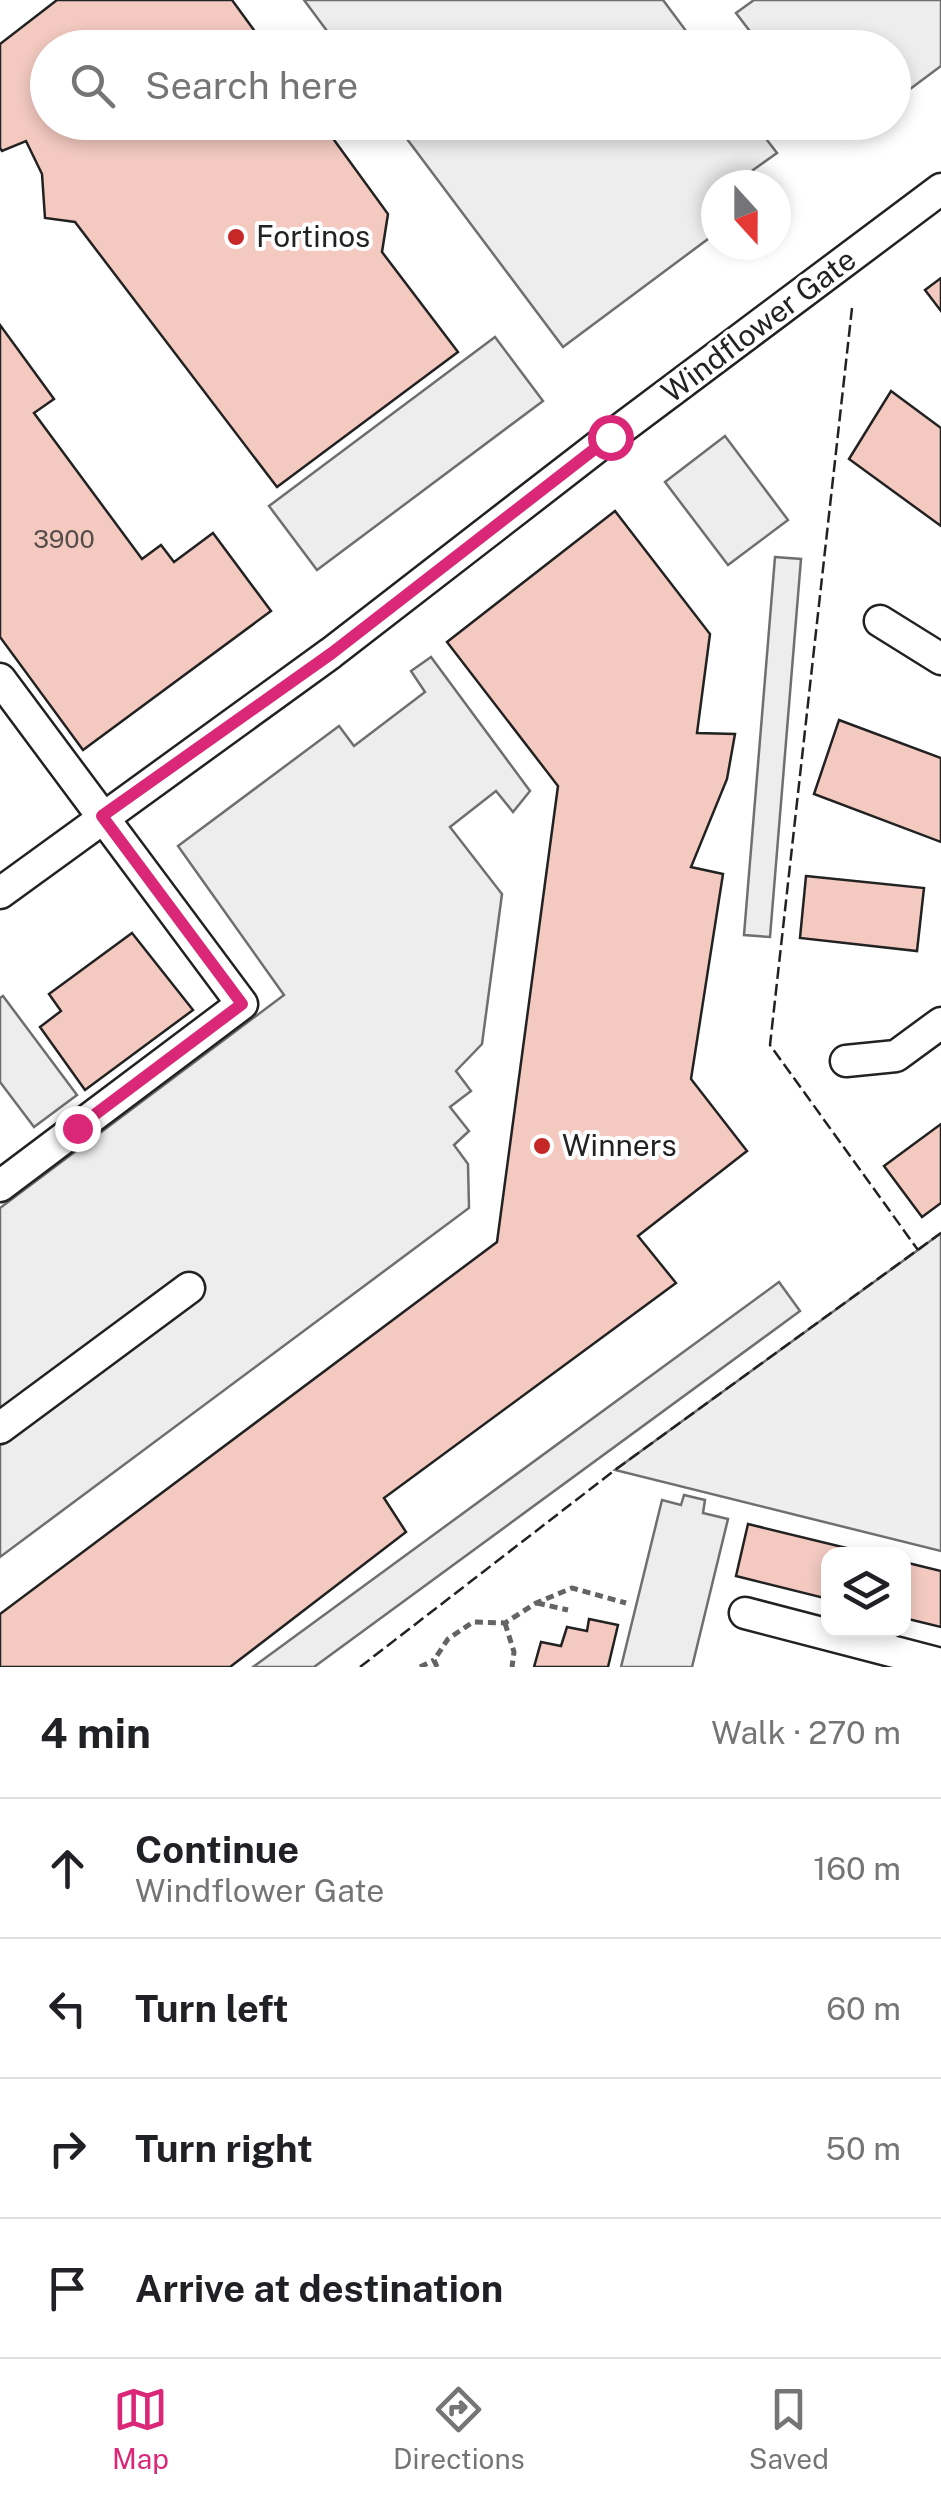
<!DOCTYPE html>
<meta charset="utf-8">
<style>
:root{--surface:#fff;--page:#f6f6f6;--text:#202124;--muted:#757577;--line:#e0e0e0;--accent:#db2777}
body{margin:0;font-family:"Public Sans",sans-serif;background:var(--page);color:var(--text)}
.controls{position:absolute;right:30px;bottom:30px;display:grid;overflow:hidden;border-radius:20px;box-shadow:0 5px 15px #0003}
.controls button{width:90px;height:90px;display:grid;place-items:center;padding:0;border:0;border-bottom:2px solid var(--line);background:var(--surface);color:var(--text);font:50px sans-serif}
.compass{position:absolute;left:701px;top:170px;width:90px;height:90px;border-radius:50%;background:var(--surface);box-shadow:0 5px 15px #0003;rotate:159deg}
.stop{position:absolute;width:30px;height:30px;margin:-22px;border:8px solid #db2777;border-radius:50%;background:#fff}
.stop.end{background:#db2777;border-color:#fff;box-shadow:0 2px 10px #0008}
.list{margin:0;padding:0;list-style:none}
h2{display:flex;justify-content:space-between;align-items:center;height:130px;margin:0;padding:0 40px;font-size:42px}
h2 small{font-size:32px;font-weight:400;color:var(--muted)}
.list li{display:grid;grid-template-columns:65px 1fr auto;gap:30px;align-items:center;box-sizing:border-box;height:140px;padding:0 40px;border-top:2px solid var(--line)}
.list b{display:block;font-size:38px;white-space:nowrap}
.list p{margin:0;font-size:32px;white-space:nowrap;color:var(--muted)}
.list em{font-size:32px;font-style:normal;color:var(--muted)}
.icon{flex:none;width:55px;height:55px;fill:none;stroke:currentColor;stroke-width:2;stroke-linecap:round;stroke-linejoin:round}
.map{position:relative;flex:none;width:941px;height:1667px;overflow:hidden}
.search{position:absolute;background:var(--surface);box-shadow:0 5px 15px #0003;left:30px;right:30px;top:30px;height:110px;display:flex;align-items:center;gap:25px;box-sizing:border-box;padding:0 35px;border-radius:55px;color:var(--muted);font-size:38px}
.sheet{height:690px;background:var(--surface)}
nav{display:flex;justify-content:space-around;align-items:center;box-sizing:border-box;height:140px;border-top:2px solid var(--line);background:var(--surface);font-size:28px;color:var(--muted)}
nav a{display:grid;justify-items:center;gap:5px}
nav .on{color:var(--accent)}
.map>svg:first-child{display:block}
.green{fill:#eee;stroke:#6f6f6f;stroke-width:2.5}
.parking{fill:#ededed;stroke:#6f6f6f;stroke-width:2.5}
.building{fill:#f3c9c0;stroke:#222;stroke-width:2.5}
.lines{fill:none;stroke-linecap:round;stroke-linejoin:round}
.minor-casing{stroke:#222;stroke-width:35}
.path{stroke:#646464;stroke-width:5;stroke-dasharray:8 5;stroke-linecap:butt}
.minor{stroke:#fff;stroke-width:30}
.fence{stroke:#222;stroke-width:2.5;stroke-dasharray:12 5;stroke-linecap:butt}
.route{stroke:#db2777;stroke-width:12}
.poi-dot{fill:#c62828;stroke:#fff;stroke-width:4}
.labels{text-anchor:middle;stroke-width:8;stroke-linejoin:round;paint-order:stroke}
.number-label{font-size:25px;fill:#564c4a}
.poi-label{font-size:30px;fill:#222;stroke:#fff;text-anchor:start}
.street-label{font-size:30px;fill:#222;stroke:#fff}
</style>
<div class="map">
<svg width="941" height="1667" viewBox="0 0 941 1667">
<rect width="100%" height="100%" fill="#fff"/>
<path class="green" d="M941,1233v318l-326,-81 303,-220z"/>
<g class="parking">
<path d="M304,0h359l35,47h-359z"/>
<path d="M754,0h187v66l-47,35v-53l-132,-1 -26,-34z"/>
<path d="M395,123h359l23,30 -24,17 11,15h-48v48l-153,114z"/>
<path d="M495,337l48,64 -226,169 -48,-64z"/>
<path d="M725,436l63,84 -60,45 -63,-83z"/>
<path d="M775,557l26,2 -31,378 -26,-2z"/>
<path d="M431,657l99,134 -17,21 -17,-21 -46,36 52,67 -20,150 -26,27 15,20 -21,16 19,24 -15,14 14,19 1,44 -469,349v-349l284,-213 -106,-149 161,-120 15,20 71,-54 -14,-21z"/>
<path d="M3,996l74,99 -43,32 -34,-45v-84z"/>
<path d="M779,1282l21,29 -486,356h-61z"/>
<path d="M684,1495l21,5 -2,13 25,6 -36,148h-71l41,-167 19,5z"/>
</g>
<g class="building">
<path d="M57,0h175l35,48h-219v74h273l67,92 -6,38 76,100 -181,135 -202,-265 -30,-4 -3,-44 -16,-33 -24,10 -2,-3v-104z"/>
<path d="M941,278v33l-16,-21z"/>
<path d="M0,325l54,74 -20,14 108,146 19,-14 13,17 39,-29 58,78 -188,139 -83,-113z"/>
<path d="M891,391l50,37v98l-92,-67z"/>
<path d="M615,511l95,123 -13,99 38,1 -8,45 -36,88 32,7 -32,205 56,72 -109,85 38,47 -292,215 22,34 -176,135h-230v-53l497,-372 61,-456 -111,-144z"/>
<path d="M839,720l102,38v84l-127,-48z"/>
<path d="M806,876l118,12 -7,63 -117,-13z"/>
<path d="M132,933l61,77 -108,80 -45,-63 21,-16 -12,-17z"/>
<path d="M941,1124v79l-19,14 -38,-51z"/>
<path d="M748,1524l119,29 -1,1h-38v45l-92,-23z"/>
<path d="M904,1562l37,9v56l-37,-9z"/>
<path d="M589,1619l29,6 -10,42h-74l7,-25 20,4 6,-19 20,4z"/>
</g>
<g class="lines">
<g class="minor-casing">
<g id="minor">
<path d="M880,621l61,38"/>
<path d="M0,679l242,325 -242,182"/>
<path d="M0,893l331,-240 279,-216 331,-248"/>
<path d="M846,1061l50,-5 45,-33"/>
<path d="M0,1428l189,-140"/>
<path d="M745,1613l196,51"/>
</g>
</g>
<g class="path">
<path d="M537,1603l31,7"/>
<path d="M505,1623l9,29 -2,15"/>
<path d="M420,1667l14,-7"/>
<path d="M437,1667l-3,-7 14,-21 25,-17 32,1 31,-20 36,-15 54,15"/>
</g>
<use href="#minor" class="minor"/>
<g class="fence">
<path d="M852,308l-82,737 148,205"/>
<path d="M360,1667l255,-197 326,-237"/>
</g>
</g>
<g class="lines">
<path class="route" d="M77,1128l165,-124 -140,-188 230,-163 278,-216"/>
</g>
<g class="poi-dot">
<circle cx="236" cy="237" r="10"/>
<circle cx="542" cy="1146" r="10"/>
</g>
<g class="labels">
<g class="number-label">
<text x="64" y="548">3900</text>
</g>
<g class="poi-label">
<text x="256" y="247">Fortinos</text>
<text x="562" y="1156">Winners</text>
</g>
<g class="street-label">
<text transform="translate(759 326) rotate(-37)" y="10">Windflower Gate</text>
</g>
</g>
</svg>
<div class="controls">
<button><svg class="icon" aria-label="layers" viewBox="0 0 24 24"><path d="M12 4l9 5-9 5-9-5zM3 14l9 5 9-5"/></svg></button>
</div>
<svg class="compass" viewBox="-18 -18 36 36"><path d="M0-13l5 13h-10z" fill="#e53935"/><path d="M0 13l5-13h-10z" fill="#757577"/></svg>
<div class="stop" style="left:610px;top:437px"></div>
<div class="stop end" style="left:77px;top:1128px"></div>
<div class="search"><svg class="icon" aria-label="search" viewBox="0 0 24 24"><circle cx="10" cy="10" r="6"/><path d="M15 15l6 6"/></svg>Search here</div>
</div>
<section class="sheet">
<h2>4 min<small>Walk · 270 m</small></h2>
<ul class="list">
<li><svg class="icon" aria-label="ahead" viewBox="0 0 24 24"><path d="M12 20V5M6 11l6-6 6 6"/></svg><div><b>Continue</b><p>Windflower Gate</p></div><em>160 m</em></li>
<li><svg class="icon" aria-label="left" viewBox="0 0 24 24"><path d="M17 20v-9H6M10 6l-5 5 5 5"/></svg><div><b>Turn left</b></div><em>60 m</em></li>
<li><svg class="icon" aria-label="right" viewBox="0 0 24 24"><path d="M7 20v-9h11M14 6l5 5-5 5"/></svg><div><b>Turn right</b></div><em>50 m</em></li>
<li><svg class="icon" aria-label="arrive" viewBox="0 0 24 24"><path d="M6 21V4h12l-3 4 3 4H6"/></svg><div><b>Arrive at destination</b></div></li>
</ul>
</section>
<nav>
<a class="on"><svg class="icon" aria-label="map" viewBox="0 0 24 24"><path d="M3 6l6-2 6 2 6-2v14l-6 2-6-2-6 2zM9 4v14M15 6v14"/></svg>Map</a>
<a><svg class="icon" aria-label="directions" viewBox="0 0 24 24"><path d="M12 3l9 9-9 9-9-9zM9 14v-3h6M13 9l2 2-2 2"/></svg>Directions</a>
<a><svg class="icon" aria-label="saved" viewBox="0 0 24 24"><path d="M7 4h10v16l-5-4-5 4z"/></svg>Saved</a>
</nav>
